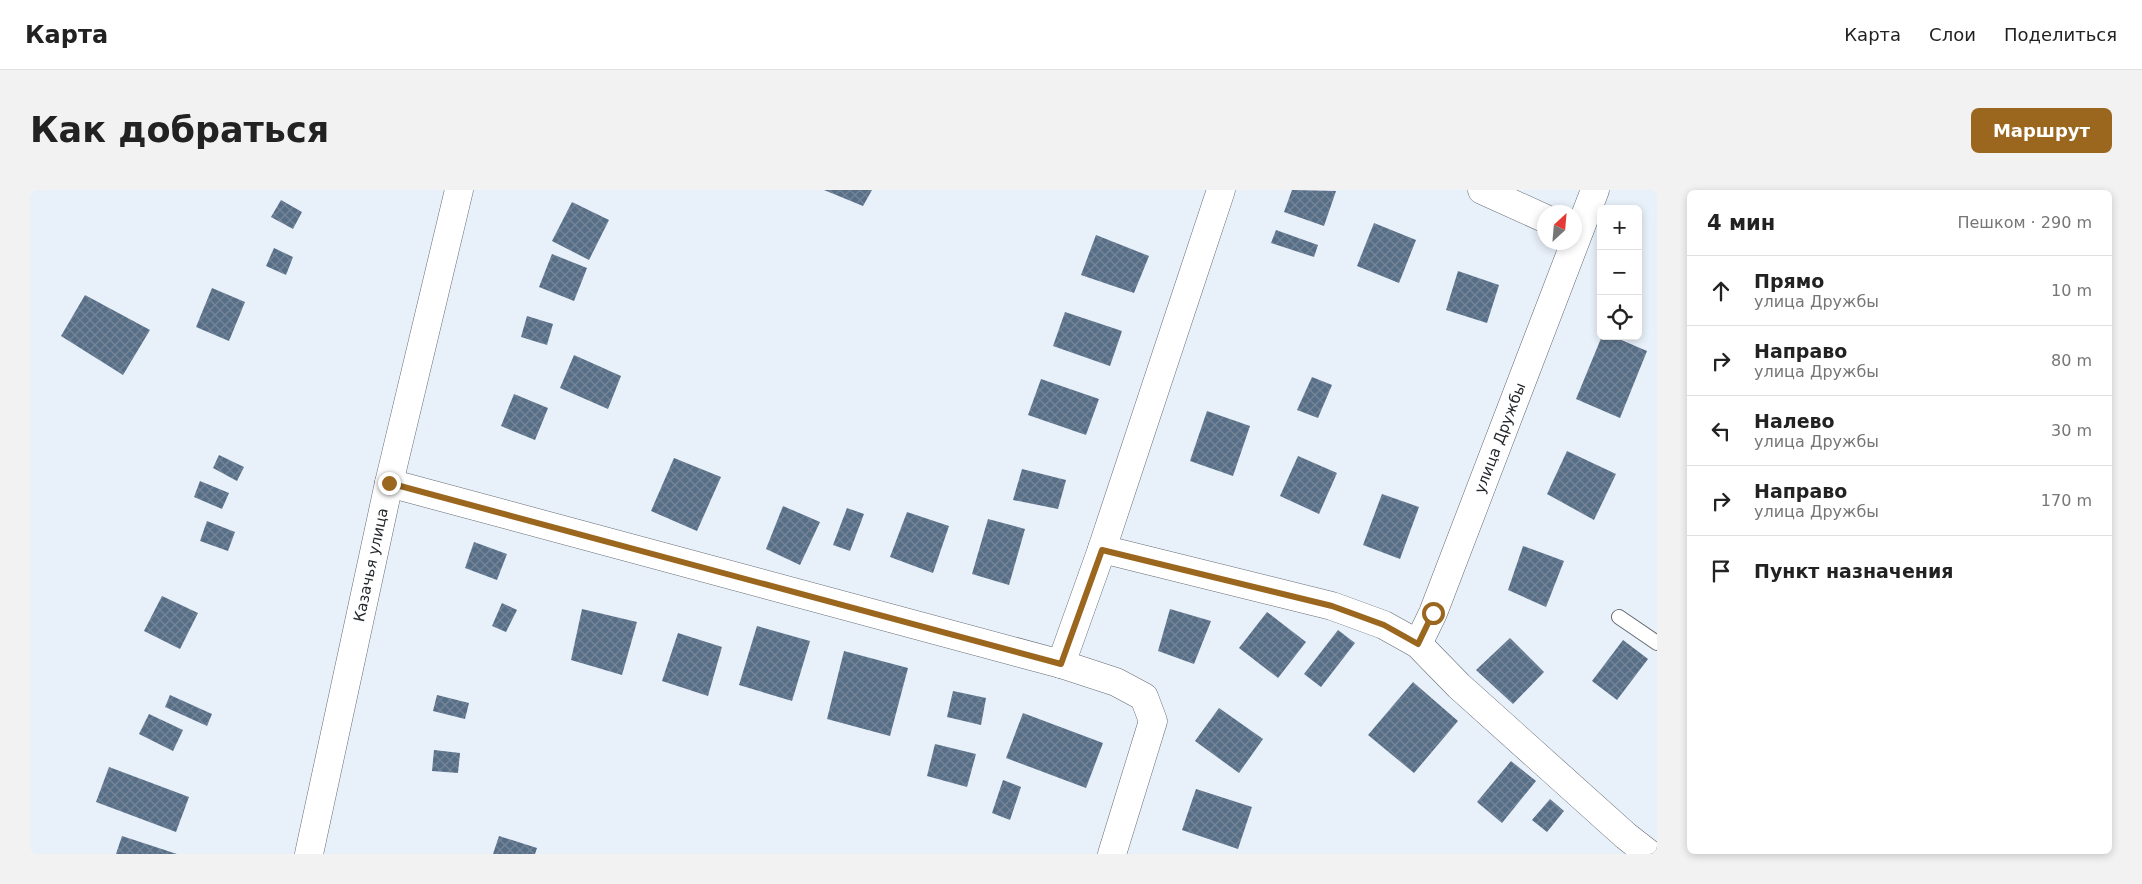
<!DOCTYPE html>
<html lang="ru">
<meta charset="utf-8">
<style>
:root{--surface:#fff;--page:#f2f2f2;--text:#222;--muted:#767676;--line:#e0e0e0;--accent:#9b671e}
body{margin:0;font-family:"DejaVu Sans",sans-serif;background:var(--page);color:var(--text)}
.controls{position:absolute;right:15px;top:15px;display:grid;overflow:hidden;border-radius:8px;box-shadow:0 2px 8px #0003}
.controls button{width:45px;height:45px;display:grid;place-items:center;padding:0;border:0;border-bottom:1px solid var(--line);background:var(--surface);color:var(--text);font:25px sans-serif}
.compass{position:absolute;left:1507px;top:15px;width:45px;height:45px;border-radius:50%;background:var(--surface);box-shadow:0 2px 8px #0003;rotate:26deg}
.stop{position:absolute;width:15px;height:15px;margin:-11px;border:4px solid #9b671e;border-radius:50%;background:#fff}
.stop.end{background:#9b671e;border-color:#fff;box-shadow:0 1px 5px #0008}
.list{margin:0;padding:0;list-style:none}
h2{display:flex;justify-content:space-between;align-items:center;height:65px;margin:0;padding:0 20px;font-size:21px}
h2 small{font-size:16px;font-weight:400;color:var(--muted)}
.list li{display:grid;grid-template-columns:32px 1fr auto;gap:15px;align-items:center;box-sizing:border-box;height:70px;padding:0 20px;border-top:1px solid var(--line)}
.list b{display:block;font-size:19px;white-space:nowrap}
.list p{margin:0;font-size:16px;white-space:nowrap;color:var(--muted)}
.list em{font-size:16px;font-style:normal;color:var(--muted)}
.icon{flex:none;width:28px;height:28px;fill:none;stroke:currentColor;stroke-width:2;stroke-linecap:round;stroke-linejoin:round}
.map{position:relative;flex:none;width:1627px;height:664px;overflow:hidden;border-radius:8px}
header{display:flex;align-items:center;gap:30px;box-sizing:border-box;height:70px;padding:0 25px;background:var(--surface);border-bottom:1px solid var(--line)}
header strong{font-size:24px}
nav{display:flex;gap:28px;margin-inline-start:auto;font-size:18px}
.intro{display:flex;align-items:center;justify-content:space-between;box-sizing:border-box;height:120px;padding:0 30px}
h1{margin:0;font-size:35px}
.button{padding:12px 22px;border-radius:8px;background:var(--accent);color:#fff;font-size:18px;font-weight:700}
main{display:flex;gap:30px;padding:0 30px}
aside{flex:1;background:var(--surface);border-radius:8px;box-shadow:0 2px 8px #0003}
.map>svg:first-child{display:block}
.building{fill:url(#building-cross-hatch)}
.lines{fill:none;stroke-linecap:round;stroke-linejoin:round}
.lane-casing{stroke:#646b73;stroke-width:16}
.street-casing{stroke:#646b73;stroke-width:29}
.lane{stroke:#fff;stroke-width:14}
.street{stroke:#fff;stroke-width:28}
.route{stroke:#9b671e;stroke-width:6}
.labels{text-anchor:middle;stroke-width:5;stroke-linejoin:round;paint-order:stroke}
.street-label{font-size:15px;fill:#25282c;stroke:#fff}
</style>
<header>
<strong>Карта</strong>
<nav><a>Карта</a><a>Слои</a><a>Поделиться</a></nav>
</header>
<div class="intro"><h1>Как добраться</h1><a class="button">Маршрут</a></div>
<main>
<div class="map">
<svg width="1627" height="664" viewBox="0 0 1627 664">
<defs>
<pattern id="building-cross-hatch" width="8" height="8" patternUnits="userSpaceOnUse" patternTransform="scale(1.25)"><rect width="8" height="8" fill="#576e87"/><path d="M0 0l8 8M0 8l8-8" fill="none" stroke="#768698"/></pattern>
</defs>
<rect width="100%" height="100%" fill="#e8f0fa"/>
<g class="building">
<path d="M794,0h48l-9,16z"/>
<path d="M1262,0l44,1 -12,35 -40,-14z"/>
<path d="M251,10l21,12 -9,17 -22,-12z"/>
<path d="M542,12l37,18 -20,40 -37,-19z"/>
<path d="M1344,33l42,17 -17,43 -42,-17z"/>
<path d="M1246,40l42,15 -4,12 -43,-14z"/>
<path d="M1066,45l53,21 -15,37 -53,-18z"/>
<path d="M244,58l19,9 -7,18 -20,-9z"/>
<path d="M522,64l35,14 -13,33 -35,-14z"/>
<path d="M1428,81l41,14 -12,38 -41,-13z"/>
<path d="M182,98l33,14 -16,39 -33,-14z"/>
<path d="M55,105l65,35 -27,45 -62,-39z"/>
<path d="M1035,122l57,19 -12,35 -57,-20z"/>
<path d="M497,126l26,8 -6,21 -26,-8z"/>
<path d="M1572,146h10l35,15 -27,67 -44,-19z"/>
<path d="M544,165l47,21 -13,33 -48,-21z"/>
<path d="M1282,187l20,8 -14,33 -21,-8z"/>
<path d="M1011,189l58,20 -13,36 -58,-20z"/>
<path d="M484,204l34,14 -13,32 -34,-14z"/>
<path d="M1177,221l43,15 -17,50 -43,-15z"/>
<path d="M1537,261l49,23 -22,46 -47,-26z"/>
<path d="M189,265l25,12 -7,14 -24,-13z"/>
<path d="M1268,266l39,17 -18,41 -39,-18z"/>
<path d="M644,268l47,19 -24,54 -46,-20z"/>
<path d="M992,279l44,11 -8,29 -45,-9z"/>
<path d="M170,291l29,12 -7,16 -28,-12z"/>
<path d="M1352,304l37,13 -19,52 -37,-14z"/>
<path d="M753,316l37,16 -20,43 -34,-16z"/>
<path d="M817,318l17,6 -14,37 -17,-6z"/>
<path d="M877,322l42,14 -16,47 -43,-16z"/>
<path d="M958,329l37,10 -16,56 -37,-11z"/>
<path d="M177,331l28,11 -7,19 -28,-10z"/>
<path d="M444,352l33,12 -10,26 -32,-12z"/>
<path d="M1493,356l41,15 -18,46 -38,-17z"/>
<path d="M132,406l36,17 -18,36 -36,-18z"/>
<path d="M472,413l15,7 -11,22 -14,-6z"/>
<path d="M552,419l55,13 -15,53 -51,-15z"/>
<path d="M1140,419l41,12 -17,43 -36,-13z"/>
<path d="M1237,422l39,30 -28,36 -39,-30z"/>
<path d="M727,436l53,15 -18,60 -53,-16z"/>
<path d="M1308,440l17,13 -34,44 -17,-13z"/>
<path d="M648,443l44,14 -14,49 -46,-15z"/>
<path d="M1480,448l34,34 -31,32 -37,-34z"/>
<path d="M1593,450l25,19 -31,41 -25,-19z"/>
<path d="M814,461l64,17 -18,68 -63,-17z"/>
<path d="M1383,492l45,39 -44,52 -46,-38z"/>
<path d="M923,501l33,7 -5,27 -34,-8z"/>
<path d="M140,505l42,19 -5,12 -42,-19z"/>
<path d="M407,505l32,8 -4,16 -32,-8z"/>
<path d="M1189,518l44,31 -24,34 -44,-32z"/>
<path d="M993,523l80,30 -17,45 -80,-30z"/>
<path d="M119,524l34,16 -10,21 -34,-17z"/>
<path d="M905,554l41,10 -9,33 -40,-11z"/>
<path d="M404,560l26,3 -2,20 -26,-2z"/>
<path d="M1481,571l25,20 -34,42 -25,-21z"/>
<path d="M79,577l80,30 -13,35 -80,-30z"/>
<path d="M973,590l18,7 -11,33 -18,-7z"/>
<path d="M1166,599l56,18 -14,42 -56,-19z"/>
<path d="M1520,609l14,12 -17,21 -15,-12z"/>
<path d="M92,646l55,18h-61z"/>
<path d="M469,646l38,12 -2,6h-42z"/>
</g>
<g class="lines">
<g class="lane-casing">
<path id="lane" d="M1589,427l38,26"/>
</g>
<g class="street-casing">
<g id="street">
<path d="M1452,0l62,28"/>
<path d="M359,293l672,181 55,18 28,15 9,24 -41,133"/>
<path d="M1072,359l230,57 52,19 34,19 41,42 167,150 23,18"/>
<path d="M1388,454l15,-31 162,-423"/>
<path d="M1031,474l41,-115 119,-359"/>
<path d="M279,664l80,-371 70,-293"/>
</g>
</g>
<use href="#lane" class="lane"/>
<use href="#street" class="street"/>
</g>
<g class="lines">
<path class="route" d="M359,293l672,181 41,-114 230,56 52,19 34,19 15,-31"/>
</g>
<g class="labels">
<g class="street-label">
<text transform="translate(1470 248) rotate(-69)" y="5">улица Дружбы</text>
<text transform="translate(341 375) rotate(-78)" y="5">Казачья улица</text>
</g>
</g>
</svg>
<div class="controls">
<button>+</button>
<button>−</button>
<button><svg class="icon" aria-label="locate" viewBox="0 0 24 24"><circle cx="12" cy="12" r="6"/><path d="M12 2v4M12 18v4M2 12h4M18 12h4"/></svg></button>
</div>
<svg class="compass" viewBox="-18 -18 36 36"><path d="M0-13l5 13h-10z" fill="#e53935"/><path d="M0 13l5-13h-10z" fill="#767676"/></svg>
<div class="stop" style="left:1403px;top:423px"></div>
<div class="stop end" style="left:359px;top:293px"></div>
</div>
<aside>
<h2>4 мин<small>Пешком · 290 m</small></h2>
<ul class="list">
<li><svg class="icon" aria-label="ahead" viewBox="0 0 24 24"><path d="M12 20V5M6 11l6-6 6 6"/></svg><div><b>Прямо</b><p>улица Дружбы</p></div><em>10 m</em></li>
<li><svg class="icon" aria-label="right" viewBox="0 0 24 24"><path d="M7 20v-9h11M14 6l5 5-5 5"/></svg><div><b>Направо</b><p>улица Дружбы</p></div><em>80 m</em></li>
<li><svg class="icon" aria-label="left" viewBox="0 0 24 24"><path d="M17 20v-9H6M10 6l-5 5 5 5"/></svg><div><b>Налево</b><p>улица Дружбы</p></div><em>30 m</em></li>
<li><svg class="icon" aria-label="right" viewBox="0 0 24 24"><path d="M7 20v-9h11M14 6l5 5-5 5"/></svg><div><b>Направо</b><p>улица Дружбы</p></div><em>170 m</em></li>
<li><svg class="icon" aria-label="arrive" viewBox="0 0 24 24"><path d="M6 21V4h12l-3 4 3 4H6"/></svg><div><b>Пункт назначения</b></div></li>
</ul>
</aside>
</main>
